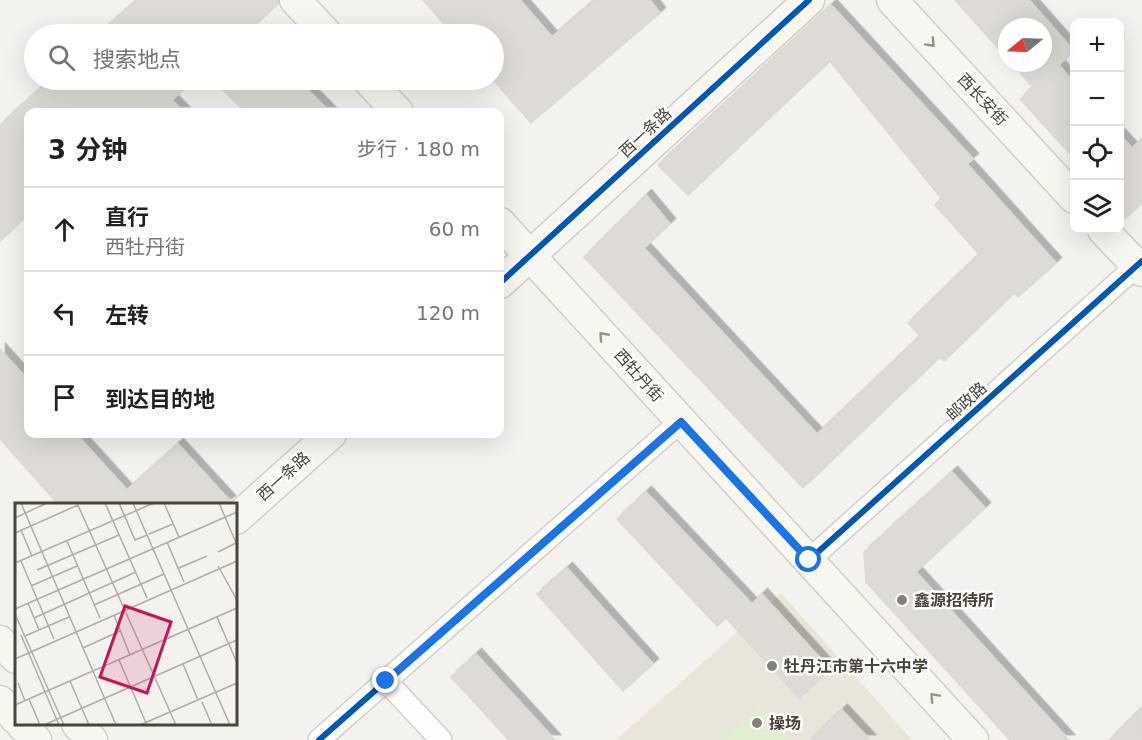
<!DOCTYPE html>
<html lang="zh">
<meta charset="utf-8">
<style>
:root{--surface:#fff;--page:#f2f2f2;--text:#222;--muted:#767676;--line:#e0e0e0}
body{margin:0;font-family:"DejaVu Sans","Noto Sans SC",sans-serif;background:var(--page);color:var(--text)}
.controls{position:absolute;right:18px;top:18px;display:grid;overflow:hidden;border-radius:12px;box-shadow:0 6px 24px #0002}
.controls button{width:54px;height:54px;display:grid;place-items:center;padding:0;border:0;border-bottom:2px solid var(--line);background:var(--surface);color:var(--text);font:30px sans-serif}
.compass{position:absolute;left:998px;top:18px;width:54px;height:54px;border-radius:50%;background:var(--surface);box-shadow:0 6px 24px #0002;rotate:251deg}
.stop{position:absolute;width:18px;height:18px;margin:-14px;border:4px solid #1a73e8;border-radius:50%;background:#fff}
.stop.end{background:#1a73e8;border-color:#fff;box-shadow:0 2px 6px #0008}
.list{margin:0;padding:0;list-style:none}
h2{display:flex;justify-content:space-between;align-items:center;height:78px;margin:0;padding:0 24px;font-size:26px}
h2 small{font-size:20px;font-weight:400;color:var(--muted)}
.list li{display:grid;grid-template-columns:39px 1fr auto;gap:18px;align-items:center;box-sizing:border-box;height:84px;padding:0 24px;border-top:2px solid var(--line)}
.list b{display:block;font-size:22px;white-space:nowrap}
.list p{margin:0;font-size:20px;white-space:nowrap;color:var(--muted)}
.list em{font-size:20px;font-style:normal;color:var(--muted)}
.icon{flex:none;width:33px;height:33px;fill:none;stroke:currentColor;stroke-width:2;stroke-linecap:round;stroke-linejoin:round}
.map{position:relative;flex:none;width:1142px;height:740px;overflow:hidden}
.search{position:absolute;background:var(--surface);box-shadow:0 6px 24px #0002;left:24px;top:24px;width:480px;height:66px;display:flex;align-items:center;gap:15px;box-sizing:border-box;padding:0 21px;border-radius:33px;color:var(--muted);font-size:22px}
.panel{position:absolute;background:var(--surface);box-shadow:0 6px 24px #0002;left:24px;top:108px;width:480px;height:330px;border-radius:12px}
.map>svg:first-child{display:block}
.education{fill:#eae5da}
.green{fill:#e1eecf}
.building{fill:#dedbd6;stroke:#dcd9d4;stroke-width:1.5;filter:url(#shadow)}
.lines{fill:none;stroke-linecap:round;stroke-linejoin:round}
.street-casing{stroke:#d2d0cb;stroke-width:24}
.secondary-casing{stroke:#d3cfc5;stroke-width:33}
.street{stroke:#fdfdfc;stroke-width:21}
.secondary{stroke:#f7f6f1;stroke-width:30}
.cycleway-casing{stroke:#fff;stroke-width:10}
.cycleway{stroke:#0057b8;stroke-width:6}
.oneway{stroke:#98948c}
.route{stroke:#1a73e8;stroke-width:8}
.poi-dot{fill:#868178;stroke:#fff;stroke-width:2}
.labels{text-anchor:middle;stroke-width:5;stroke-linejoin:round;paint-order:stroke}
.street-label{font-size:16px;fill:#4b4439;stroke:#fff}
.poi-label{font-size:16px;font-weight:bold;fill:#4b4439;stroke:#fff;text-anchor:start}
.inset-road{fill:none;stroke:#b0aca6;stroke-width:1.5}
.view{fill:#c2185b;fill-opacity:0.15;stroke:#c2185b;stroke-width:3}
.inset-edge{fill:none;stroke:#4b4439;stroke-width:3}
</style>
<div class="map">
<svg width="1142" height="740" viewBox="0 0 1142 740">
<defs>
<filter id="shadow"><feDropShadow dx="5.5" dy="-5.5" stdDeviation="0" flood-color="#0004"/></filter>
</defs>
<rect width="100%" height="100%" fill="#f4f2ee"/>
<path class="education" d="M781,593l131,147h-296z"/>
<path class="green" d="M758,706l31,34h-69z"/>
<g class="building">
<path d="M137,0h141v4l-33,30h-146z"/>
<path d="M423,0h97l32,37 43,-37h55l10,13 -129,110 -37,-42v-47h-41z"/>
<path d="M955,0h74l45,51 -15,14 15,18v75l-54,-59 13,-12 -22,-24h32v-36h-36v31z"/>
<path d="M831,5l142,154 -6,5 89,99 -38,34 -4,-4 -70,68 -4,-4 -137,131 -219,-231 62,-62 24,29 -26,24 173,186 103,-98 -12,-13 71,-69 -44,-49 6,-7 -111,-137 -142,134 -30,-30z"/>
<path d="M50,80h145l-23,20 12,12h-156v103l-28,26v-116z"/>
<path d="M213,80h85l32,32h-85z"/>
<path d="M1119,134l13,14 10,-9v64l-22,20z"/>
<path d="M0,349l28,31v54h48l51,56 51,-46 52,57 -4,3h-168l-58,-65z"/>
<path d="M952,472l33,36 -69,64 153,168h-59l-144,-158 -2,-30z"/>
<path d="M646,492l106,112 10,-10 68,75 -31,29 -73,-80 -9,8 -100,-107z"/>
<path d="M567,568l86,96 -30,27 -86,-97z"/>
<path d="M476,654l79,86h-46l-58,-63z"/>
<path d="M1142,707v33h-33z"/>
<path d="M842,710l28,30h-60z"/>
</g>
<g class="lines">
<g class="street-casing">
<g id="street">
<path d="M809,560l333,-299"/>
<path d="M386,681l55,59"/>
<path d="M319,740l362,-319"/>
</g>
</g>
<g class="secondary-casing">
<g id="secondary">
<path d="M295,0l32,34"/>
<path d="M892,0l182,198"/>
<path d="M368,80l30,32"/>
<path d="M500,223l473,517"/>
<path d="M1103,230l39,41"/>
<path d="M500,283l309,-283"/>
<path d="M236,519l95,-85"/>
<path d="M0,641l16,17"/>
<path d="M0,701l16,18"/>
<path d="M21,724l15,16"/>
<path d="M77,724l15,16"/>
</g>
</g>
<use href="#street" class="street"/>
<use href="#secondary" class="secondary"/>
<g class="cycleway-casing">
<g id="cycleway">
<path d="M500,283l309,-283"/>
<path d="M809,560l333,-299"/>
<path d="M319,740l362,-319"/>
</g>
</g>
<use href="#cycleway" class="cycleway"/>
</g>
<defs><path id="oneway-chevron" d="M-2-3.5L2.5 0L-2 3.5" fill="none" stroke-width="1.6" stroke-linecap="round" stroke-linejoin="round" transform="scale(1.5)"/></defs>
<g class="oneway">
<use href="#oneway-chevron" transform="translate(931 43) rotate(47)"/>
<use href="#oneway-chevron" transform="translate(603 336) rotate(-132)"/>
<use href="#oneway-chevron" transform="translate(934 697) rotate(-133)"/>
</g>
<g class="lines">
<path class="route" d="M386,681l295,-259 128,138"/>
</g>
<g class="poi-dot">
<circle cx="902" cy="600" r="6"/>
<circle cx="772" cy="666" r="6"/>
<circle cx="757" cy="723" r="6"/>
</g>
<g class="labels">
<g class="street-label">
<text transform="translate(983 99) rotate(47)" y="6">西长安街</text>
<text transform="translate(645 132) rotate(-43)" y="6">西一条路</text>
<text transform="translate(639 375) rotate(48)" y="6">西牡丹街</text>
<text transform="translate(966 401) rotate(-42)" y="6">邮政路</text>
<text transform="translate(283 476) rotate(-42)" y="6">西一条路</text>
</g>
<g class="poi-label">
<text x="914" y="606">鑫源招待所</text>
<text x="784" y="672">牡丹江市第十六中学</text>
<text x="769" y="729">操场</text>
</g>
</g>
<g transform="translate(15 503)">
<rect width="222" height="222" fill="#f4f2ee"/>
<path class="inset-road" d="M6,0l95,222M62,0l99,222M90,0l42,95M104,0l16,37 12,-5M118,0l97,222M149,0l15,34M204,0l18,42M0,15l32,-15M6,27l11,26M0,30l63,-28M134,31l24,-10M52,38l33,77M152,39l17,40M203,49l18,-9M6,58l33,78M0,60l139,-60M203,63l19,34M164,65l28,-12M22,67l82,-35M16,83l46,-20M13,100l11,27M79,102l70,-31M0,106l222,-97M0,111l49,111M99,112l16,40M202,114l20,46M19,115l102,-46M6,132l38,90M10,133l44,-19M68,145l37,-17M0,156l222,-98M104,157l27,63M168,161l15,36M55,178l19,44M3,180l7,18M14,196l11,26M187,199l10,23M0,202l222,-97M29,222l193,-85M125,222l97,-42"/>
<path class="view" d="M110,103l46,16 -24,71 -47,-16z"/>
<rect width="222" height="222" class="inset-edge"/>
</g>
</svg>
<div class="controls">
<button>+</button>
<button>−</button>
<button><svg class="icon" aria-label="locate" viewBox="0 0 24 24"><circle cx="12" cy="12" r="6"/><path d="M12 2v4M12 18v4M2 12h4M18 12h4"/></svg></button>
<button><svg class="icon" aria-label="layers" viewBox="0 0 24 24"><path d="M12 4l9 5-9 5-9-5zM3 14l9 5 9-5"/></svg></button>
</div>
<svg class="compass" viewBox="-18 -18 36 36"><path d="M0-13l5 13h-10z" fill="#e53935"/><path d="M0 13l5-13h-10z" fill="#767676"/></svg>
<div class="stop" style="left:809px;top:560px"></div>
<div class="stop end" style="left:386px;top:681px"></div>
<div class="search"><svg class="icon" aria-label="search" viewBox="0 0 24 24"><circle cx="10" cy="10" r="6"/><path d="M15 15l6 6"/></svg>搜索地点</div>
<section class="panel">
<h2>3 分钟<small>步行 · 180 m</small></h2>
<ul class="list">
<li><svg class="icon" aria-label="ahead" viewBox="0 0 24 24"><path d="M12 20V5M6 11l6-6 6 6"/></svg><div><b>直行</b><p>西牡丹街</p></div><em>60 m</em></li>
<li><svg class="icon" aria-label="left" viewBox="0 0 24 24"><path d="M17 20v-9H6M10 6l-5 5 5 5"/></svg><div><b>左转</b></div><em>120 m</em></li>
<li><svg class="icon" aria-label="arrive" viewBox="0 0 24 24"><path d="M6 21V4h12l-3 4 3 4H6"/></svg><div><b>到达目的地</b></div></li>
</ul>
</section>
</div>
